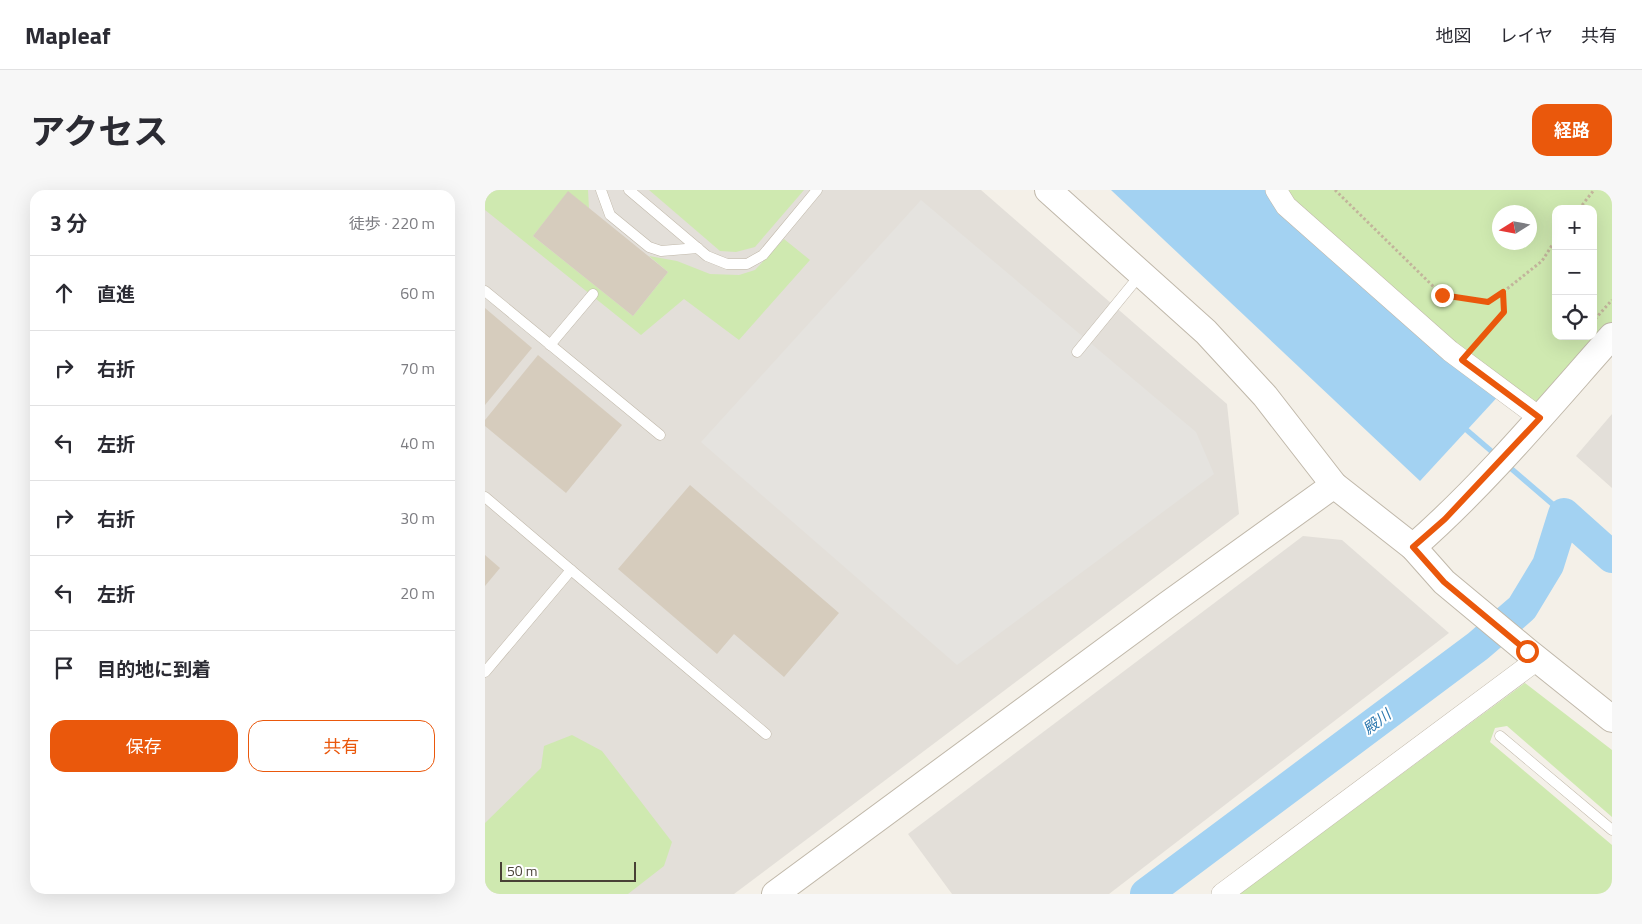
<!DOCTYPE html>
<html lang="ja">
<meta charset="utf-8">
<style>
:root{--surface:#fff;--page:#f7f7f7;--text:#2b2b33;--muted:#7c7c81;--line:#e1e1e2;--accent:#ea580c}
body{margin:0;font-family:"Titillium Web","Noto Sans JP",sans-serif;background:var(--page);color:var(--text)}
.controls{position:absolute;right:15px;top:15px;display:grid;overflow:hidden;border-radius:10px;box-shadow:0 5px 20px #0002}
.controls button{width:45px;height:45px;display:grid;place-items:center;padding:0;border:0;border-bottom:1px solid var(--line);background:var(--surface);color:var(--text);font:25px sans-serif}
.compass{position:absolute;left:1007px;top:15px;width:45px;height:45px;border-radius:50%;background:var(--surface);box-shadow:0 5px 20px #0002;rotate:259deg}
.scale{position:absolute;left:15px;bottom:12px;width:136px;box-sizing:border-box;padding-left:5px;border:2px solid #484136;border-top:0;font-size:14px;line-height:18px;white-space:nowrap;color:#484136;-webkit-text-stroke:4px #fff;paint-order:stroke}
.stop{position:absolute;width:15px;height:15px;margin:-11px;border:4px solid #ea580c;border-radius:50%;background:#fff}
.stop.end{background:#ea580c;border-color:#fff;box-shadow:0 1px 5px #0008}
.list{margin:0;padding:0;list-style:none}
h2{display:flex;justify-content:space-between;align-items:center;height:65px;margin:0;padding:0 20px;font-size:21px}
h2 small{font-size:16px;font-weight:400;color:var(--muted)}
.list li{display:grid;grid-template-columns:32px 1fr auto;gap:15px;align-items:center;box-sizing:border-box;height:75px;padding:0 20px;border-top:1px solid var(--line)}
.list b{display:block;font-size:19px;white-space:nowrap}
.list em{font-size:16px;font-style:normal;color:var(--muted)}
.actions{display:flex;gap:10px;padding:15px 20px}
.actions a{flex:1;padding:11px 0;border:1px solid var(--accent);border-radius:15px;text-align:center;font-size:18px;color:var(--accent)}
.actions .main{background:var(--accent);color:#fff}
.icon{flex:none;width:28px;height:28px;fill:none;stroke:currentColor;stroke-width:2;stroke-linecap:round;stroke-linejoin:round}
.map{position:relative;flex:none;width:1127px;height:704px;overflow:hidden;border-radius:15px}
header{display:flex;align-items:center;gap:30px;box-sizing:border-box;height:70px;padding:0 25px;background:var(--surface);border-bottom:1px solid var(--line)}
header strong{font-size:24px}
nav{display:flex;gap:28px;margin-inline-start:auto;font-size:18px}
.intro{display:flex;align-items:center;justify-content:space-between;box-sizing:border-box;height:120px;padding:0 30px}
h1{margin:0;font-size:35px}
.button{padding:12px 22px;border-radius:15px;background:var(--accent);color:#fff;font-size:18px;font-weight:700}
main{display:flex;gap:30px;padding:0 30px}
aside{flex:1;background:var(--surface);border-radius:15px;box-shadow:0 5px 20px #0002}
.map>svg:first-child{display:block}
.industrial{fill:#e3dfd9}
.green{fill:#cfe9b0;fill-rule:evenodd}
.parking{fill:#e5e3df}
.water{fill:#a3d2f2}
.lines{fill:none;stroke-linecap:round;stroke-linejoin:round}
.stream{stroke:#a3d2f2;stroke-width:5.5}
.river{stroke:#a3d2f2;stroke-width:32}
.building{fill:#d6ccbd}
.service-casing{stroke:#c0b8aa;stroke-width:11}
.minor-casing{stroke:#c0b8aa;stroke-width:22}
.tertiary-casing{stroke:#c0b8aa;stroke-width:28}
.path{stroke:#c2b49b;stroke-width:3;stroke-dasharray:2.5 2.5;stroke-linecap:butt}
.service{stroke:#fff;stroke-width:10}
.minor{stroke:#fff;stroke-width:21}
.tertiary{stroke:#fff;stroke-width:26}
.route{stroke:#ea580c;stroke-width:6}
.labels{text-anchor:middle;stroke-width:4;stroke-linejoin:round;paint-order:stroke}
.water-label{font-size:15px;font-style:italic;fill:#2c77ae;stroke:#fff}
</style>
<header>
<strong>Mapleaf</strong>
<nav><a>地図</a><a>レイヤ</a><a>共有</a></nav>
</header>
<div class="intro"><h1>アクセス</h1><a class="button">経路</a></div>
<main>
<aside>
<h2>3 分<small>徒歩 · 220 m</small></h2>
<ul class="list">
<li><svg class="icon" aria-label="ahead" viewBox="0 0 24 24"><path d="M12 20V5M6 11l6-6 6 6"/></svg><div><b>直進</b></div><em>60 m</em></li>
<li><svg class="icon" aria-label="right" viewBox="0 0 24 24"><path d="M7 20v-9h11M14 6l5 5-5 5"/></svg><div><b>右折</b></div><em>70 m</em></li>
<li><svg class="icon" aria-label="left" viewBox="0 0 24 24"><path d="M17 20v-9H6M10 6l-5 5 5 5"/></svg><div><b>左折</b></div><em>40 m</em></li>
<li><svg class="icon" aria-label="right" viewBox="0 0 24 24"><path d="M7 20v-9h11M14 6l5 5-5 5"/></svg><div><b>右折</b></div><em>30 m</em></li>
<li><svg class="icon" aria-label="left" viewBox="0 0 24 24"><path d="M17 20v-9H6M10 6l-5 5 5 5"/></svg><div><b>左折</b></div><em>20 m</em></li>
<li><svg class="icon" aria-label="arrive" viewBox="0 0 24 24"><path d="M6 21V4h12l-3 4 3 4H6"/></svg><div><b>目的地に到着</b></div></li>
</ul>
<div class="actions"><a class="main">保存</a><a>共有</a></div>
</aside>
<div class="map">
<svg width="1127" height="704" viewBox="0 0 1127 704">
<rect width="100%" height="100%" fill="#f4f0e8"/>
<g class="industrial">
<path d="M0,0h496l246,214 12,110 -505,380h-249z"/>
<path d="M1127,224v74l-36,-32z"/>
<path d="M818,346l39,4 107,93 -340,261h-157l-44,-60z"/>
</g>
<g class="green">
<path d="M0,0h103l1,19 -21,-17 -35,44 100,80 35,-44 -19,-16 28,5 33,13 29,1 16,-5 29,-31 26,21 -71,80 -55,-41 -43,36 -156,-125z"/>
<path d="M164,0h155l-49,57 -19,5 -16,-1z"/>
<path d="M791,0h336v146l-72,82zM1071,19h37v127h-37zM1014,22h30v30h-30z"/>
<path d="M1040,493l87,67v67l-105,-91 -12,2 -5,14 122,103v49h-373z"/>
<path d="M87,545l30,16 70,91 -8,24 -36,28h-143v-71l56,-55 3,-22z"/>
</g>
<path class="parking" d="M436,10l275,232 18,42 -257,191 -256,-223z"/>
<path class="water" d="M626,0h165l227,201 -83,90z"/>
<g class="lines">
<g class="stream">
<path d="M977,236l35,30"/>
<path d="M1022,275l57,49"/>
</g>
<path class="river" d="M661,704l332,-248 44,-38 26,-43 16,-51 48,43"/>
</g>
<g class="building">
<path d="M83,1l100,81 -35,44 -100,-80z"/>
<path d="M0,118l47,40 -47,57z"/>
<path d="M53,165l84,70 -56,68 -81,-67v-6z"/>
<path d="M205,295l149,128 -55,64 -50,-43 -17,20 -99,-85z"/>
<path d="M0,365l15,13 -15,18z"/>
</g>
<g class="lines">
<g class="service-casing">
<g id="service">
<path d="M116,0l9,25 39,32 12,4 37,-3"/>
<path d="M144,0l78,66 20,8h20l16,-9 54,-65"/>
<path d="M0,101l175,144"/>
<path d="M65,155l43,-51"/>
<path d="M592,162l63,-77"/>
<path d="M0,307l86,73 -86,102"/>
<path d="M86,380l195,164"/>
<path d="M1015,546l112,94"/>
</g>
</g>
<g class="minor-casing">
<g id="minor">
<path d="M791,0l10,16 164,145 90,67"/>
<path d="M737,704l316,-235"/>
</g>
</g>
<g class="tertiary-casing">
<g id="tertiary">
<path d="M563,0l158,142 59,64 69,89 79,62 31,35 83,69 85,68"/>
<path d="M928,357c72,-63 135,-139 199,-211"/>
<path d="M290,704l392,-289 167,-120"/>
</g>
</g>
<g class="path">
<path d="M850,0l107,105 46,7 15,-10 39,-31 14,-22"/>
<path d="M1094,19l15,-19"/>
<path d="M1110,129l17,-19"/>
<path d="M989,157l30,-35 -1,-20"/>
</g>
<use href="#service" class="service"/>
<use href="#minor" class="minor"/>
<use href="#tertiary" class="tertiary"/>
</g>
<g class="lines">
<path class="route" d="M957,105l46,7 15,-10 1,20 -42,48 78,58 -95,101 -32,28 31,35 83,69"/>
</g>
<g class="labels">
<g class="water-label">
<text transform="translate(892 532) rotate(-37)" y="5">殿川</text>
</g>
</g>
</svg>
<div class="controls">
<button>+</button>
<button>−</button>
<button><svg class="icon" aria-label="locate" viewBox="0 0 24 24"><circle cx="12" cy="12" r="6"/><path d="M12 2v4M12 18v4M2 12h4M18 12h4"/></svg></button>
</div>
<svg class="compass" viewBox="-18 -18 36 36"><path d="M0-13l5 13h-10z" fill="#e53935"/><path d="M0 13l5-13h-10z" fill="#7c7c81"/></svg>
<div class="scale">50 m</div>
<div class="stop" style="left:1042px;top:461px"></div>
<div class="stop end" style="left:957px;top:105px"></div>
</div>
</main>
